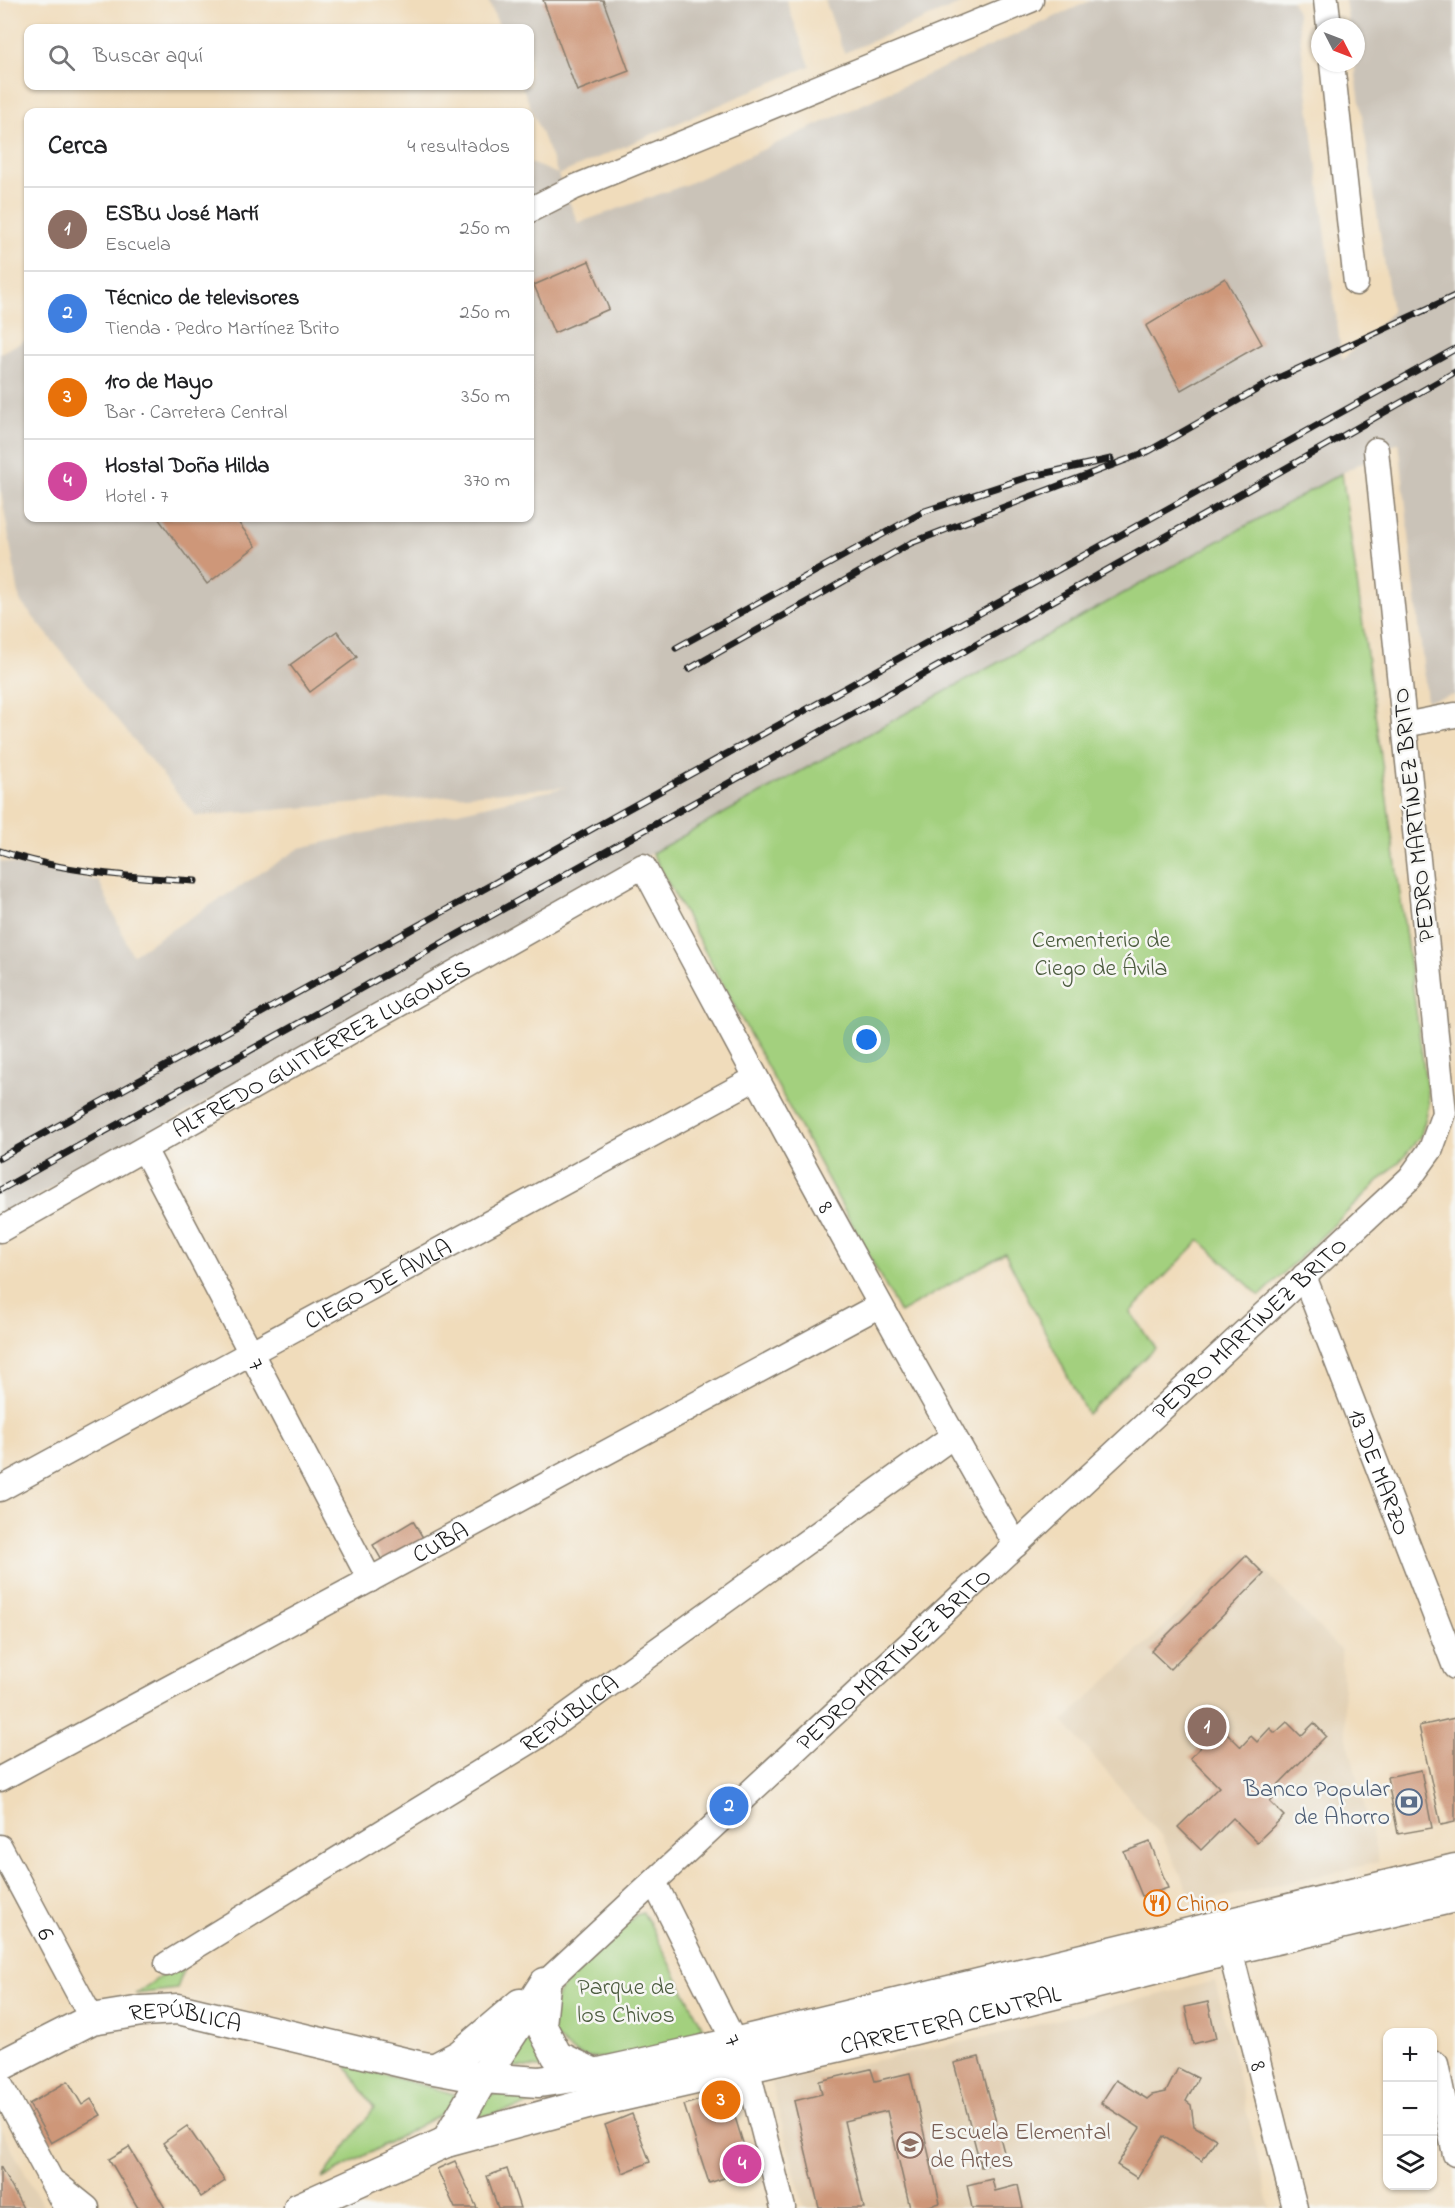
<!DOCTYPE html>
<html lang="es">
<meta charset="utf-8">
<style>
:root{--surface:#fff;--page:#f6f6f6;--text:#202124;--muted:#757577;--line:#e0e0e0;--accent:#c8321e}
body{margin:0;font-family:"Indie Flower",sans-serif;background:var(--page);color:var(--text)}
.controls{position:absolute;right:18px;bottom:18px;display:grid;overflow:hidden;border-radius:12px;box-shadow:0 2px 4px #0004}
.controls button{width:54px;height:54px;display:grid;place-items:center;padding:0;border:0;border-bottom:2px solid var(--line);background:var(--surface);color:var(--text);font:30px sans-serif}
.compass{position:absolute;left:1311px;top:18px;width:54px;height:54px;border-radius:50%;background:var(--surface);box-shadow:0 2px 4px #0004;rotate:132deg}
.you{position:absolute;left:867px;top:1040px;width:21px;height:21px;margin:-15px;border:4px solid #fff;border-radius:50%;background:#1a73e8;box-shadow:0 0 0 9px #1a73e833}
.badge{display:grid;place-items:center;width:39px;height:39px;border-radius:50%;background:var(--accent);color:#fff;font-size:20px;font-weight:700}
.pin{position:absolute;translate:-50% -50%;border:3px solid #fff;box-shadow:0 2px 6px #0006}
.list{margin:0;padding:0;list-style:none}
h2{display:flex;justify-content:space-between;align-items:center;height:78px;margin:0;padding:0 24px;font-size:26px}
h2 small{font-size:20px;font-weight:400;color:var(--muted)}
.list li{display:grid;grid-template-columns:39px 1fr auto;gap:18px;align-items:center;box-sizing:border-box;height:84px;padding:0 24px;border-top:2px solid var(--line)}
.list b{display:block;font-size:22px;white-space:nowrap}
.list p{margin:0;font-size:20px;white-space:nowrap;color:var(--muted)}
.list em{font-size:20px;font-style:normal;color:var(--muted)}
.icon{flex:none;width:33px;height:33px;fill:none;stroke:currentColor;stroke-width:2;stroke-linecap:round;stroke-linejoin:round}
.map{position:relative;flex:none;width:1455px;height:2208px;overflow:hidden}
.search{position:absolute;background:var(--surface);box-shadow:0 2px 4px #0004;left:24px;top:24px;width:510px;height:66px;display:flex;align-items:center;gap:15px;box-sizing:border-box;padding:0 21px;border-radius:12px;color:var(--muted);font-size:22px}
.panel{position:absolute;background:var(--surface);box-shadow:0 2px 4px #0004;left:24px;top:108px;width:510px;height:414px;border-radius:12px}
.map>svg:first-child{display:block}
.built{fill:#e2d0b4}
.industrial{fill:#cac3b8}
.green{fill:#a3d07e;stroke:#60764d;stroke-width:1.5}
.building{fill:#ce9779}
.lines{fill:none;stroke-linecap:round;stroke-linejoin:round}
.minor-casing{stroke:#867c6c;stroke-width:27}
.major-casing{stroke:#867c6c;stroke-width:33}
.minor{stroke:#fff;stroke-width:24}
.major{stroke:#fff;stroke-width:30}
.rail-casing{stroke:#1c1c1c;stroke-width:7}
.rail{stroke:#f6f6f2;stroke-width:4.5;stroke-dasharray:14;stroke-linecap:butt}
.labels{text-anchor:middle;stroke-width:5;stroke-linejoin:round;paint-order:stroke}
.street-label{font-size:24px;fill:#1c1c1c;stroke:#f6f6f2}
.park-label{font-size:24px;fill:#4b5b3e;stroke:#f6f6f2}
.service-label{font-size:24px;fill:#4e5e75;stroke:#f6f6f2;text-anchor:end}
.food-label{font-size:24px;fill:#c56008;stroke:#f6f6f2;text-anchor:start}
.education-label{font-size:24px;fill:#785e54;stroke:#f6f6f2;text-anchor:start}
</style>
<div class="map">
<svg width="1455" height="2208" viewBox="0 0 1455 2208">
<rect width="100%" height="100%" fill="#f6f6f2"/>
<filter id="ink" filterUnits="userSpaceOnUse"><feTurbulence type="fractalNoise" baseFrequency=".0167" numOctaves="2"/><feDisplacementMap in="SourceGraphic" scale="12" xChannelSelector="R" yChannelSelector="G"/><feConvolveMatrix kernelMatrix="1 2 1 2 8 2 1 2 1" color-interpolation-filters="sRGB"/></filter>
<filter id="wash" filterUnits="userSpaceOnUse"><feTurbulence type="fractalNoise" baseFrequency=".008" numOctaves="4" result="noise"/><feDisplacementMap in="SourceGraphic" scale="24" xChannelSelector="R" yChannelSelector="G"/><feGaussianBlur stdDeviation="1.35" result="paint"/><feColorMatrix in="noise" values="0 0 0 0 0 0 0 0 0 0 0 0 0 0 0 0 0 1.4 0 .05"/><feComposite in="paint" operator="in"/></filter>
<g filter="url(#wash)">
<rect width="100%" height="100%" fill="#f0dcbb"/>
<g class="built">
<path d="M1246,1551l95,100 5,83 33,128 -184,42 -32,-66 -100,-117z"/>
<path d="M1215,1981l55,227h-466l-33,-125 233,-50z"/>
<path d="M0,2127l44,81h-44z"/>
</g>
<g class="industrial">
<path d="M488,0h298l24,66 -252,109 20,48 107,-38 407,-185h200l5,13 45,347 50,-48 -38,-249h2v-36h-7l-4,-27h110v695l-28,6 -28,-259 -747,411 -652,364v-356l99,20 33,74 168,-107 267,-61 -371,29 -176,-215 -20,-115v-133l28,-14v179h502v-355l28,11 -36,-88h8v-58h-30z"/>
<path d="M825,0h144l-125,53z"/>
</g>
<g class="green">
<path d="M1342,473l87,632 -8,30 -17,22 -144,139 -60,-56 -70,72 25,36 -68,66 -82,-161 -105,60 -248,-460z"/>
<path d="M643,1913l6,9 59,116c-31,7 -104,30 -133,15 -8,-5 -15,-12 -22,-18 0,-9 -2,-23 1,-32 12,-30 58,-66 82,-88z"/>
<path d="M184,1967l-7,22 -42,5 34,-23z"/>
<path d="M528,2030l11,23 22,16 -55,-3z"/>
<path d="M345,2064l109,30 3,3 -10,12 -10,7 -115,63 52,-71z"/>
<path d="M583,2091l-99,25 -6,-2 11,-18 6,-2z"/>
</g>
<g id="blocks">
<g class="building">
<path d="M543,0h60l26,71 -52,20z"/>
<path d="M589,261l20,48 -55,24 -20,-48z"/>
<path d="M1225,278l37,66 -81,46 -35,-64z"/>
<path d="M158,518h77l21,28 -49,38z"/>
<path d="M337,631l20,26 -47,35 -20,-27z"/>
<path d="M413,1521l12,20 -41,23 -11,-19z"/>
<path d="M1246,1556l18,18 -94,95 -19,-18z"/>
<path d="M1455,1718v104l-14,3 -22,-99z"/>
<path d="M1287,1722l14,14 13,-13 12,13 -53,54 4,5 -7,7 14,14 -27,26 -24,-24 -32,32 -23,-23 41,-40 -29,-29 31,-31 20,20 10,-11 6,6 13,-14 5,5z"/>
<path d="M1421,1770l11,58 -34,6 -11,-57z"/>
<path d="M1150,1842l18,46 -26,8 -18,-44z"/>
<path d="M1208,2002l8,36 -23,6 -8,-37z"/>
<path d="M979,2057l27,103 -25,7 -27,-104z"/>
<path d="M1178,2068l20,10 -12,23 5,4 3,21 22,13 -14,22 -39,-25 -26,42 -20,-13 23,-37 -39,-25 15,-23 31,19 5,-4 14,-3z"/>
<path d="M871,2069l4,12 35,-8 30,130 -18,5h-12l-23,-97 -43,10 20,87h-45l-25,-107 28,-7 -3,-13z"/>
<path d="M68,2081l14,24 9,-6 10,16 -50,28 -22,-39z"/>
<path d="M727,2091l24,78 -42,14 -25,-78z"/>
<path d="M632,2114l18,48 -27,11 -18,-48z"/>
<path d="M187,2126l38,55 -24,16 -38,-54z"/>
<path d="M129,2147l36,61h-27l-29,-49z"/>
<path d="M455,2161l22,47h-22l-18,-39z"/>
<path d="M0,2166l23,42h-23z"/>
<path d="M507,2169l13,39h-22l-11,-32z"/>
<path d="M992,2179l3,12 23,-6 5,23h-51l-5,-23z"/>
</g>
</g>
</g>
<g filter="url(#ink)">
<use href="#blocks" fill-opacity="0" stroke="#867c6c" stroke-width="1.5"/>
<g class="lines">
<g class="minor-casing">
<g id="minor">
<path d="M1326,0l3,27"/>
<path d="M1332,63l24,220"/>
<path d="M530,210l43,-22 458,-188"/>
<path d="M1404,725l51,-10"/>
<path id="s1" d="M144,1149l226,431"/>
<path id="s2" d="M0,1230l643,-364c121,228 244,455 373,679"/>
<path id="s3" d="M1304,1276l151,391"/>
<path id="s4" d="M0,1489l756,-411"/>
<path id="s5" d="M0,1779l880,-474"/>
<path id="s6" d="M0,1847l92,172"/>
<path id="s7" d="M654,1882l93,185 36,141"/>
<path id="s8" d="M1226,1934l69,274"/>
<path id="s9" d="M167,1964l367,-225 419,-303"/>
<path id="s10" d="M545,1983l865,-805 21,-29 13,-36 -68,-663"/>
<path d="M1436,2064l19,90"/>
<path d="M0,2084l66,124"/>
<path d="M57,2184l30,24"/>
</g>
</g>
<g class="major-casing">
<g id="major">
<path d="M545,1986l-4,39 16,31 38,18"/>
<path id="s11" d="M0,2066l92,-47 50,-8 36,-2 240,57 65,12 56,4 56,-8 139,-31 721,-174"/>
<path d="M436,2068l24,-13 60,-51"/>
<path d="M446,2142l37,-64 62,-95"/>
<path id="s12" d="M299,2208l147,-66 145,-39 320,-73 318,-80 226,-53"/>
</g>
</g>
<use href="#minor" class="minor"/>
<use href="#major" class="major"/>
<g class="rail-casing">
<g id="rail">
<path d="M676,648l249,-137 103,-34 83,-18"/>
<path d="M689,669l222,-126 238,-92 123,-70 183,-85"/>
<path d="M0,851c62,21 130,26 195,30"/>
<path d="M0,1158l1455,-809"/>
<path d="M0,1190l949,-530 506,-288"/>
</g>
</g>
<use href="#rail" class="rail"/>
</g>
</g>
<defs>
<g id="bank-ring" transform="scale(1.35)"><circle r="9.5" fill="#f6f6f2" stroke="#5c6f8a" stroke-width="1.5"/><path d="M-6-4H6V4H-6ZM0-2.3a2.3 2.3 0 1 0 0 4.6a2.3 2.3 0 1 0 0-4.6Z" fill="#5c6f8a"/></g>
<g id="restaurant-ring" transform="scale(1.35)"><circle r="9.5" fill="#f6f6f2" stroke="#e8710a" stroke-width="1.5"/><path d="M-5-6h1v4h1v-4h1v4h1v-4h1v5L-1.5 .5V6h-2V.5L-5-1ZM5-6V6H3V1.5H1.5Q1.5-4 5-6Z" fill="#e8710a"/></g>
<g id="school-ring" transform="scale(1.35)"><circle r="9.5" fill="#f6f6f2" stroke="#8d6e63" stroke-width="1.5"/><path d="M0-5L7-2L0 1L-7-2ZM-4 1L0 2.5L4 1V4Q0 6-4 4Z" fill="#8d6e63"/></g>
</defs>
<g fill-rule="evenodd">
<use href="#bank-ring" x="1409" y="1802"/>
<use href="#restaurant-ring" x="1157" y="1903"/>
<use href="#school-ring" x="910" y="2145"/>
</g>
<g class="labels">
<g class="street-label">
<text transform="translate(1413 815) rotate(-96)" y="8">PEDRO MARTÍNEZ BRITO</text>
<text dy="8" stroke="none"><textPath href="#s2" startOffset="369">ALFREDO GUITIÉRREZ LUGONES</textPath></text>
<text dy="8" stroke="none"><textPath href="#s2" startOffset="1126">8</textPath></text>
<text dy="8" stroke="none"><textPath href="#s4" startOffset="430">CIEGO DE ÁVILA</textPath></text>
<text dy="8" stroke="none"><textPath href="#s10" startOffset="962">PEDRO MARTÍNEZ BRITO</textPath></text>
<text dy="8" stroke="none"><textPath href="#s1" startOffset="243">7</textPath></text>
<text dy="8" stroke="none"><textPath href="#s3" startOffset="210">13 DE MARZO</textPath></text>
<text dy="8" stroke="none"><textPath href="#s5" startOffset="500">CUBA</textPath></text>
<text dy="8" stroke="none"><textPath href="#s10" startOffset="476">PEDRO MARTÍNEZ BRITO</textPath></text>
<text dy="8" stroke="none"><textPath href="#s9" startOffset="474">REPÚBLICA</textPath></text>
<text dy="8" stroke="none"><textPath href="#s6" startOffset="98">6</textPath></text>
<text dy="8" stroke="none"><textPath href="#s12" startOffset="680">CARRETERA CENTRAL</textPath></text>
<text dy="8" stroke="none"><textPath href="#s11" startOffset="198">REPÚBLICA</textPath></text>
<text dy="8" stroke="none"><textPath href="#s7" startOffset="177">7</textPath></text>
<text dy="8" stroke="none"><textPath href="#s8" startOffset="136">8</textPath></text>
</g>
<g class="park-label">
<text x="1101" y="947">Cementerio de<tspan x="1101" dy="28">Ciego de Ávila</tspan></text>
<text x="626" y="1994">Parque de<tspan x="626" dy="28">los Chivos</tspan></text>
</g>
<g class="service-label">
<text x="1390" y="1796">Banco Popular<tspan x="1390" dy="28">de Ahorro</tspan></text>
</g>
<g class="food-label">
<text x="1176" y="1911">Chino</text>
</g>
<g class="education-label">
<text x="930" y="2139">Escuela Elemental<tspan x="930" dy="28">de Artes</tspan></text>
</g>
</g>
</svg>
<div class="controls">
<button>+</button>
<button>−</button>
<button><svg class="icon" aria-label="layers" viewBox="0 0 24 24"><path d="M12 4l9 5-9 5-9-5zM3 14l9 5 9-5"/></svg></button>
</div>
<svg class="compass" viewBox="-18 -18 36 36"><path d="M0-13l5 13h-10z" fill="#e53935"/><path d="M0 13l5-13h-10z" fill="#757577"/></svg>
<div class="you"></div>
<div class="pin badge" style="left:1207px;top:1727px;background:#8d6e63">1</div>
<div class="pin badge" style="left:729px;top:1806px;background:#3f7fe0">2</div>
<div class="pin badge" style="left:721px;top:2100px;background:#e8710a">3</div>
<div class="pin badge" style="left:742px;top:2164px;background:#d1479c">4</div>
<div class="search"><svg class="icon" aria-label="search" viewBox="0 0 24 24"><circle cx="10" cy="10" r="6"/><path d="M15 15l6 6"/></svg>Buscar aquí</div>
<section class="panel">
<h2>Cerca<small>4 resultados</small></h2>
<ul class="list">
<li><span class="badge" style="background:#8d6e63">1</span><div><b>ESBU José Martí</b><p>Escuela</p></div><em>250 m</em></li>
<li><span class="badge" style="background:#3f7fe0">2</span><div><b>Técnico de televisores</b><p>Tienda · Pedro Martínez Brito</p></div><em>250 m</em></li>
<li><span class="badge" style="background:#e8710a">3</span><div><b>1ro de Mayo</b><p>Bar · Carretera Central</p></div><em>350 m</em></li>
<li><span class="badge" style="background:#d1479c">4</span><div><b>Hostal Doña Hilda</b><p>Hotel · 7</p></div><em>370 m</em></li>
</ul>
</section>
</div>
